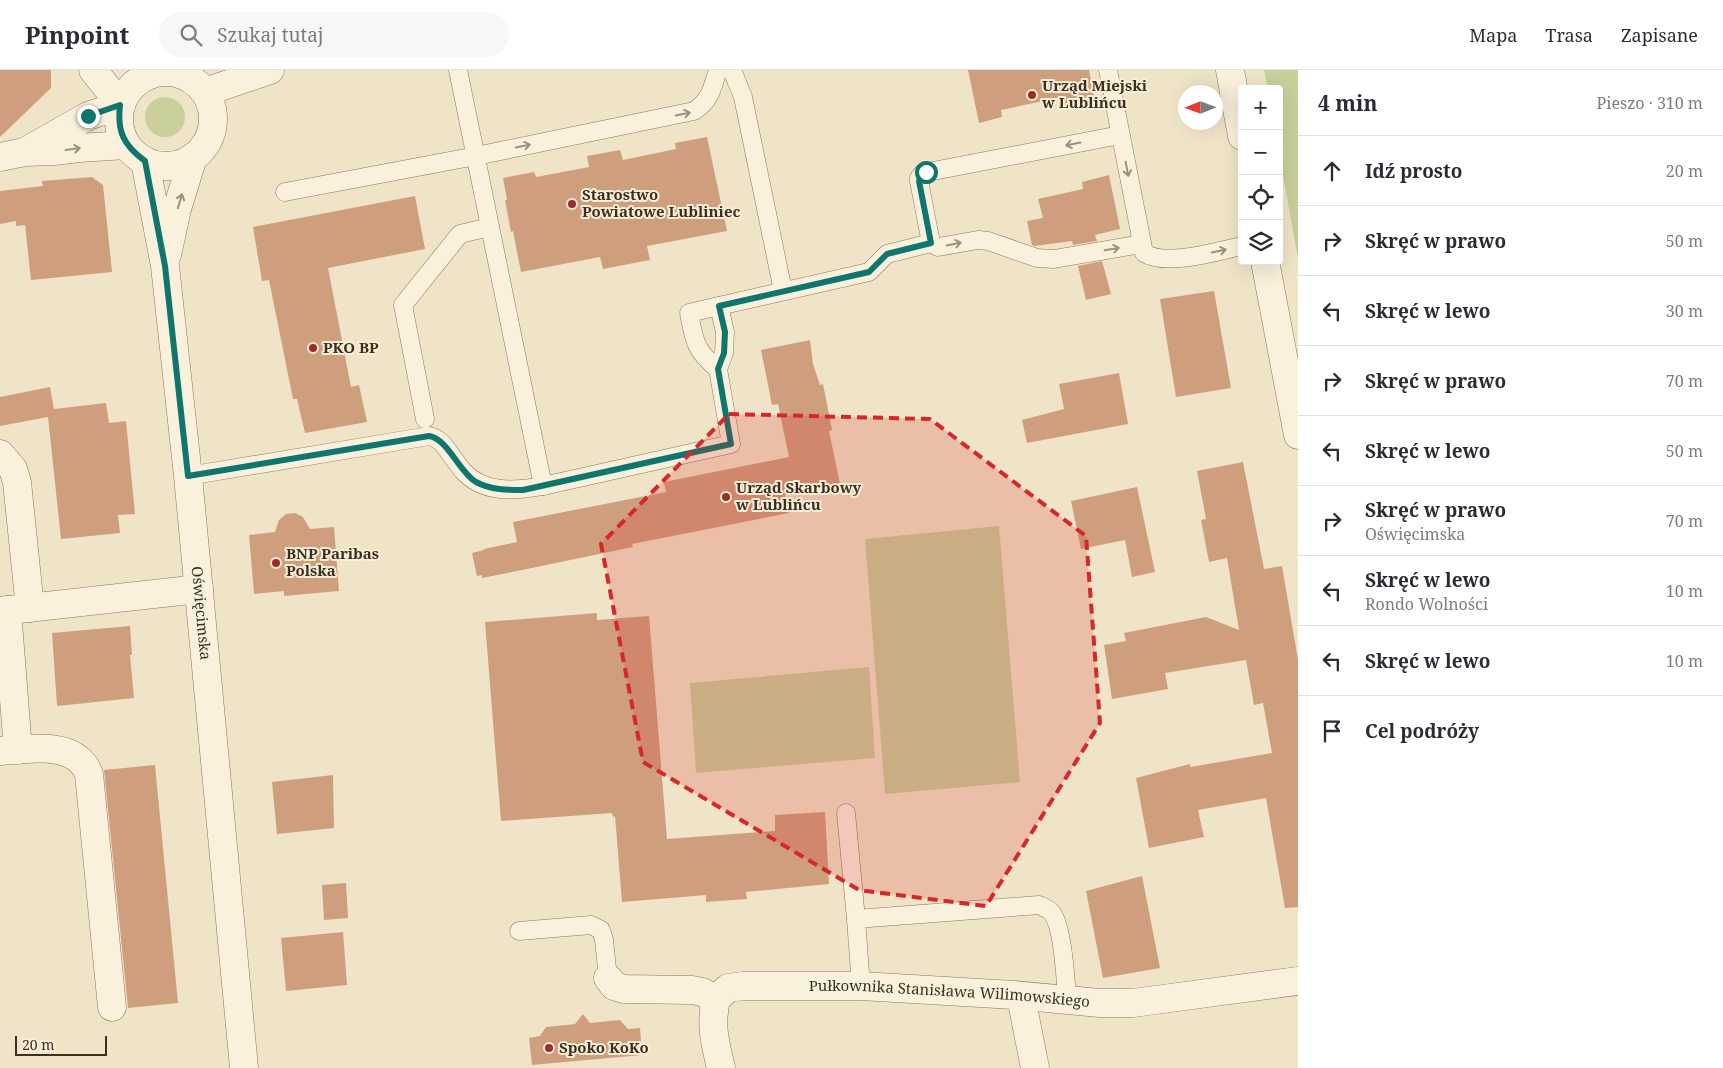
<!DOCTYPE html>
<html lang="pl">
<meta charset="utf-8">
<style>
:root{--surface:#fff;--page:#f7f7f7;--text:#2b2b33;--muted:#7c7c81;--line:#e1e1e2}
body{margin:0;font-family:"Noto Serif",serif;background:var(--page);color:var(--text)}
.controls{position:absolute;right:15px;top:15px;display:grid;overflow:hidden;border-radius:5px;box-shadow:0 5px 20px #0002}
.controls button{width:45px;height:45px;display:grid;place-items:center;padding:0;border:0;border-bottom:1px solid var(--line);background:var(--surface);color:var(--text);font:25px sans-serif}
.compass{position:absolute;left:1178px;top:15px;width:45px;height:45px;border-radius:50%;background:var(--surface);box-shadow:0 5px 20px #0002;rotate:269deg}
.scale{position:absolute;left:15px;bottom:12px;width:92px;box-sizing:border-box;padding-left:5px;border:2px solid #3d2e20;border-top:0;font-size:14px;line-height:18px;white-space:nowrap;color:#3d2e20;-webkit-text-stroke:4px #f7eed8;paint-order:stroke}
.stop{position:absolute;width:15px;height:15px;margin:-11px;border:4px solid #0f766e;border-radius:50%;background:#fff}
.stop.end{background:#0f766e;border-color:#fff;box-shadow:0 1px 5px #0008}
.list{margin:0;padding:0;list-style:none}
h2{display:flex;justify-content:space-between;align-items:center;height:65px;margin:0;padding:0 20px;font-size:21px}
h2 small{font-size:16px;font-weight:400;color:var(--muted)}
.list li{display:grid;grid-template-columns:32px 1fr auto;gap:15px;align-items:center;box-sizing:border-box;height:70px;padding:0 20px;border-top:1px solid var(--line)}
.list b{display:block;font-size:19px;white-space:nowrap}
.list p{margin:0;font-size:16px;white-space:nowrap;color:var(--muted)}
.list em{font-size:16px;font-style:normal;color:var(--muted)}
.icon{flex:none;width:28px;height:28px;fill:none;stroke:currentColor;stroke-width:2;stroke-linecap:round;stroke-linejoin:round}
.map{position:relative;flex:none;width:1298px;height:998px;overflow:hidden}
header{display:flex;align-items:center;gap:30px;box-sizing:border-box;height:70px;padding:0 25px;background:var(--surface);border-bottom:1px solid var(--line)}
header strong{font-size:24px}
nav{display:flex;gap:28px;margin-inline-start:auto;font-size:18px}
.search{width:350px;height:45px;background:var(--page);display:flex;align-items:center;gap:12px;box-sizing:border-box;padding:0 18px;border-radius:28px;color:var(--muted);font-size:19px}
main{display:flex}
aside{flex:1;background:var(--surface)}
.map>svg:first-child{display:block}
.green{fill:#c9cf9b}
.building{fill:#cf9f7d}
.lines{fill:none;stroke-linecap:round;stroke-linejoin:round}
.service-casing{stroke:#8d765c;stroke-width:19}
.minor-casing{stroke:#8d765c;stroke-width:29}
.tertiary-casing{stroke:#8d765c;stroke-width:29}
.service{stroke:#faf1dc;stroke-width:18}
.minor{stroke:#faf1dc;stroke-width:28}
.tertiary{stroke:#faf1dc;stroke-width:28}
.oneway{stroke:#9c907e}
.route{stroke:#0f766e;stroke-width:6}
.marked{fill:#d62828;fill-opacity:0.2;stroke:#d62828;stroke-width:4;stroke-dasharray:10 6;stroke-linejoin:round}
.poi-dot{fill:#9e2a2b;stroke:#f7eed8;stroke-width:2}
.labels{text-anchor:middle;stroke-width:4;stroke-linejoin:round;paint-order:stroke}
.poi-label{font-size:15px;font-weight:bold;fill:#3d2e20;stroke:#f7eed8;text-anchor:start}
.street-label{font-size:15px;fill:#3d2e20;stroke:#f7eed8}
</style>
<header>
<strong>Pinpoint</strong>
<div class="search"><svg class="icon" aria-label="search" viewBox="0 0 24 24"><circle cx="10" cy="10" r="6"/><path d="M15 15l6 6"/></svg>Szukaj tutaj</div>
<nav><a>Mapa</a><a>Trasa</a><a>Zapisane</a></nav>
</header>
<main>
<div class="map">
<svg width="1298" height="998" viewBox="0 0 1298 998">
<rect width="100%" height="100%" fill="#f0e4c8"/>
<g class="green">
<path d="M1264,0h34v189l-19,-106v-64h-11z"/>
<circle cx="165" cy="47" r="20"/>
<path d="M999,456l21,256 -135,12 -20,-255z"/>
<path d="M869,597l6,91 -179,15 -6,-90z"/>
</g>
<g class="building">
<path d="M0,0h51v18l-51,49z"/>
<path d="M968,0h121l6,32 -31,7 -2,-12 -61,13 1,7 -23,6z"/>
<path d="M707,67l20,94 -80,15 3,14 -47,9 -3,-12 -79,15 -8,-41 -2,1 -6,-32h2l-4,-22 31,-6 2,5 53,-10 -2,-11 33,-6 3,10 53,-11 -1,-6z"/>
<path d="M1109,105l11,54 -25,6 2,6 -24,4 -1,-4 -37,5 -3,-1 -5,-24 16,-3 -5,-19 45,-10 -1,-7z"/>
<path d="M92,107l11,8 9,87 -81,8 -6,-55 -9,1v-5l-16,3v-33l43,-5 -1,-5z"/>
<path d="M415,126l10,53 -97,19 23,119 8,-2 8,37 -62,11 -8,-34h-4l-24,-119 -7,1 -9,-54z"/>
<path d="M1102,191l9,33 -25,6 -8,-34z"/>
<path d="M1214,221l17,97 -55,9 -16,-98z"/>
<path d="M810,270l3,24 7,21 3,-1 9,46 -3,1 11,53 -55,11 4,18 -157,31 1,3 -111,23 -40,8v-3l-5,1 -5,-23 12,-3v-1l33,-7 -4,-20 153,-30 -2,-10 125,-25 -11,-53 -6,1 -11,-55z"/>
<path d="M1119,303l9,51 -101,19 -5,-23 42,-11 -5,-25z"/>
<path d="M50,317l4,22 52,-6 3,20 17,-2 9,93 -17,1 2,18 -59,6 -13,-122 -48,9v-29z"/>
<path d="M1243,392l21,107 18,-3 16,94v247l-13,1 -19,-110 -68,12 6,27 -55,11 -13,-70 54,-14v3l82,-14 -9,-50 -9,2 -8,-45 -81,13 3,16 -56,10 -8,-54 22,-4 -2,-8 82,-16 33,13 -12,-72 -18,4 -8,-42 5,-1 -9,-48z"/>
<path d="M1137,417l18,85 -23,5 -7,-37 -44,9 -10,-48z"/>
<path d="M295,443l8,4 7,12 24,-2 5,64 -55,5v-5l-30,3 -5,-59 26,-3 4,-12 7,-6z"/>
<path d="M597,543v7l52,-4 18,223 108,-8v-16l50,-3 4,72 -83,8 1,7 -41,3v-7l-84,7 -7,-86 -2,1 -1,-4 -111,8 -16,-199z"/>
<path d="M130,556l2,29h-2l4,43 -77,8 -5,-73z"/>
<path d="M155,695l23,238 -50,5 -24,-238z"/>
<path d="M333,705l1,53 -57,6 -5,-52z"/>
<path d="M1142,806l18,92 -57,10 -17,-87z"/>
<path d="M346,813l2,35 -24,2 -2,-35z"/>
<path d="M343,862l4,53 -61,6 -5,-53z"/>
<path d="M583,944l7,9 30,-3 8,9 12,-1 2,27 -110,10 -3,-27 11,-2 6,-9 29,-3z"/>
</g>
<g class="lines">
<g class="service-casing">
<g id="service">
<path d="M732,0l11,27 40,194"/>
<path d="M1108,0l36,183c22,14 73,-2 98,-7"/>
<path d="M1120,65l-197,38 -4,5v3l12,62 7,4 40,-7 10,1 49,17 17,1 87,-15"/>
<path d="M285,122l191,-36 218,-45c17,-11 18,-23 24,-41"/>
<path d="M718,299c-23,-18 -24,-29 -29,-56l30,-7"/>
<path d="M425,349l-22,-114 57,-71 30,-7"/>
<path d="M188,406l241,-40c10,2 15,9 20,16 5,7 9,13 14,19 21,23 52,20 80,15l-85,-416"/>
<path d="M543,416l188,-42 -13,-75 6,-16 1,-21 -6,-26 150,-34 18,-18 44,-11"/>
<path d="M846,743l10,106"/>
<path d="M519,861l72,-6 10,5 3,10 4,38"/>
<path d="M861,916l-5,-67 183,-14c4,2 10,4 13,8 11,14 14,69 15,88"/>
</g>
</g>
<g class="minor-casing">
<g id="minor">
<path d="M93,0l28,35"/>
<path d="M158,0l2,2"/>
<path d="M1230,0l12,66"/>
<path id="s1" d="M145,91l20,105 23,210 56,592"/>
<path d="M167,185l10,-46 16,-52"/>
<path d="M1265,191l33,174"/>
<path d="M0,384l13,15 4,13 13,126"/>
<path d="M7,540l11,140"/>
<path d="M0,541l199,-22"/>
<path d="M0,681c24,-2 67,-9 83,13 3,2 4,7 6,10l23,233"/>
<path d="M608,908l6,8 10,3 68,1 10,2 14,7"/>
<path d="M1021,927l14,71"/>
<path id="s2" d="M716,929l12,-11 15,-2h118l153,9 86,8h33l165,-22"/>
<path d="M716,929c-6,27 -1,43 5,69"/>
</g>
</g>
<g class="tertiary-casing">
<g id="tertiary">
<circle cx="166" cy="49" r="47"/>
<path d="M205,22l65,-22"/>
<path d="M28,80l60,-34 33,-11"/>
<path d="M0,87l25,-5 29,-1 25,-3 47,-3"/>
</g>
</g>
<use href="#service" class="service"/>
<use href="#minor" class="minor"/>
<use href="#tertiary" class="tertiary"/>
</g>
<defs><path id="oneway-shaft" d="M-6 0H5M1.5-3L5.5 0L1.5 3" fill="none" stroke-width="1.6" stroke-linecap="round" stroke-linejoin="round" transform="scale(1.25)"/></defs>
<g class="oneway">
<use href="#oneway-shaft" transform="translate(683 44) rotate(-11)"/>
<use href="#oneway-shaft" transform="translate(1073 74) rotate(169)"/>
<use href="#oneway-shaft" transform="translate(523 76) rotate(-11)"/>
<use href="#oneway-shaft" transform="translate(73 79) rotate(-8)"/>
<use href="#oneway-shaft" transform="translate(1127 99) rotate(79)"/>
<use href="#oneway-shaft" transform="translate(180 131) rotate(-73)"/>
<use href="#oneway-shaft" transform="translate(954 174) rotate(-11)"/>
<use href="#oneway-shaft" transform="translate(1112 179) rotate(-10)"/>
<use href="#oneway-shaft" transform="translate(1219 181) rotate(-11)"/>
</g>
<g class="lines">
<path class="route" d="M88,46l32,-11c-3,26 3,40 25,56l20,105 23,210 241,-40c19,3 30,36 47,46 15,8 31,8 47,8l208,-46 -13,-75 6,-16 1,-21 -6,-26 150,-34 18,-18 44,-11 -12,-62 2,-6 5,-3"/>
</g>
<path class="marked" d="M729,344l201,5 156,117 14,187 -114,183 -127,-16 -216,-128 -42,-218z"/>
<g class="poi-dot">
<circle cx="1032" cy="25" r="5"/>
<circle cx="572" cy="134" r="5"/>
<circle cx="313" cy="278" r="5"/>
<circle cx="726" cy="427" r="5"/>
<circle cx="276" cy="493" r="5"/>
<circle cx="549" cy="978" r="5"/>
</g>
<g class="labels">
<g class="poi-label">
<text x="1042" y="21">Urząd Miejski<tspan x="1042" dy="17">w Lublińcu</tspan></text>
<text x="582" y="130">Starostwo<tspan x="582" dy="17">Powiatowe Lubliniec</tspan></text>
<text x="323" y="283">PKO BP</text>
<text x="736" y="423">Urząd Skarbowy<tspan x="736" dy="17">w Lublińcu</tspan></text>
<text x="286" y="489">BNP Paribas<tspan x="286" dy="17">Polska</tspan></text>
<text x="559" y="983">Spoko KoKo</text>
</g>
<g class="street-label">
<text dy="5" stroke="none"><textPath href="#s1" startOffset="456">Oświęcimska</textPath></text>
<text dy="5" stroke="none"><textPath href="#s2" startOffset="238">Pułkownika Stanisława Wilimowskiego</textPath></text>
</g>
</g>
</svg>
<div class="controls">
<button>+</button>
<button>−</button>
<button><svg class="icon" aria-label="locate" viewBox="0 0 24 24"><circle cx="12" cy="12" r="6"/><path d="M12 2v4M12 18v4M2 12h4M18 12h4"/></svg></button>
<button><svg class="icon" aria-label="layers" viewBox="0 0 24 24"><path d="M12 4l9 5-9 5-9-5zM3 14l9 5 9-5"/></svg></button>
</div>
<svg class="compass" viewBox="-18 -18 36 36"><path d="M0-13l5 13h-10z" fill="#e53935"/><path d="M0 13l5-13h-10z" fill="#7c7c81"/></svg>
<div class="scale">20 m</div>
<div class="stop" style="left:926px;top:102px"></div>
<div class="stop end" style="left:88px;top:46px"></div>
</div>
<aside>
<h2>4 min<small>Pieszo · 310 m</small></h2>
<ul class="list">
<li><svg class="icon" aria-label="ahead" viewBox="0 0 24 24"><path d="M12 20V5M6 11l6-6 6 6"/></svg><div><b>Idź prosto</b></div><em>20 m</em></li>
<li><svg class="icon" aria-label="right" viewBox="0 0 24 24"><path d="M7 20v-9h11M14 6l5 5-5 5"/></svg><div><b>Skręć w prawo</b></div><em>50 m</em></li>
<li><svg class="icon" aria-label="left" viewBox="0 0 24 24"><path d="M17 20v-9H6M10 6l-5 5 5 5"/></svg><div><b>Skręć w lewo</b></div><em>30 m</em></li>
<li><svg class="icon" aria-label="right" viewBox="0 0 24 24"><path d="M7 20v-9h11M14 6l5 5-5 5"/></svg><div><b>Skręć w prawo</b></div><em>70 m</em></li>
<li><svg class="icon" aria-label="left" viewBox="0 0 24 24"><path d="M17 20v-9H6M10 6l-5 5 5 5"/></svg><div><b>Skręć w lewo</b></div><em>50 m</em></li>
<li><svg class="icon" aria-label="right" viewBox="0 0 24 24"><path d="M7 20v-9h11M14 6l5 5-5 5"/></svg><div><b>Skręć w prawo</b><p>Oświęcimska</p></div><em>70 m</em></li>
<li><svg class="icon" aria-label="left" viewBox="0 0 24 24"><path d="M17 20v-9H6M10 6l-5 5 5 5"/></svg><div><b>Skręć w lewo</b><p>Rondo Wolności</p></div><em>10 m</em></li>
<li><svg class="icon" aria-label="left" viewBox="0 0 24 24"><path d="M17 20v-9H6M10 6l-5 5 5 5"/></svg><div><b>Skręć w lewo</b></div><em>10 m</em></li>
<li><svg class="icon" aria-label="arrive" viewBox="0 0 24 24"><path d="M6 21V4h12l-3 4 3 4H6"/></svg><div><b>Cel podróży</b></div></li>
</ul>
</aside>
</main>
